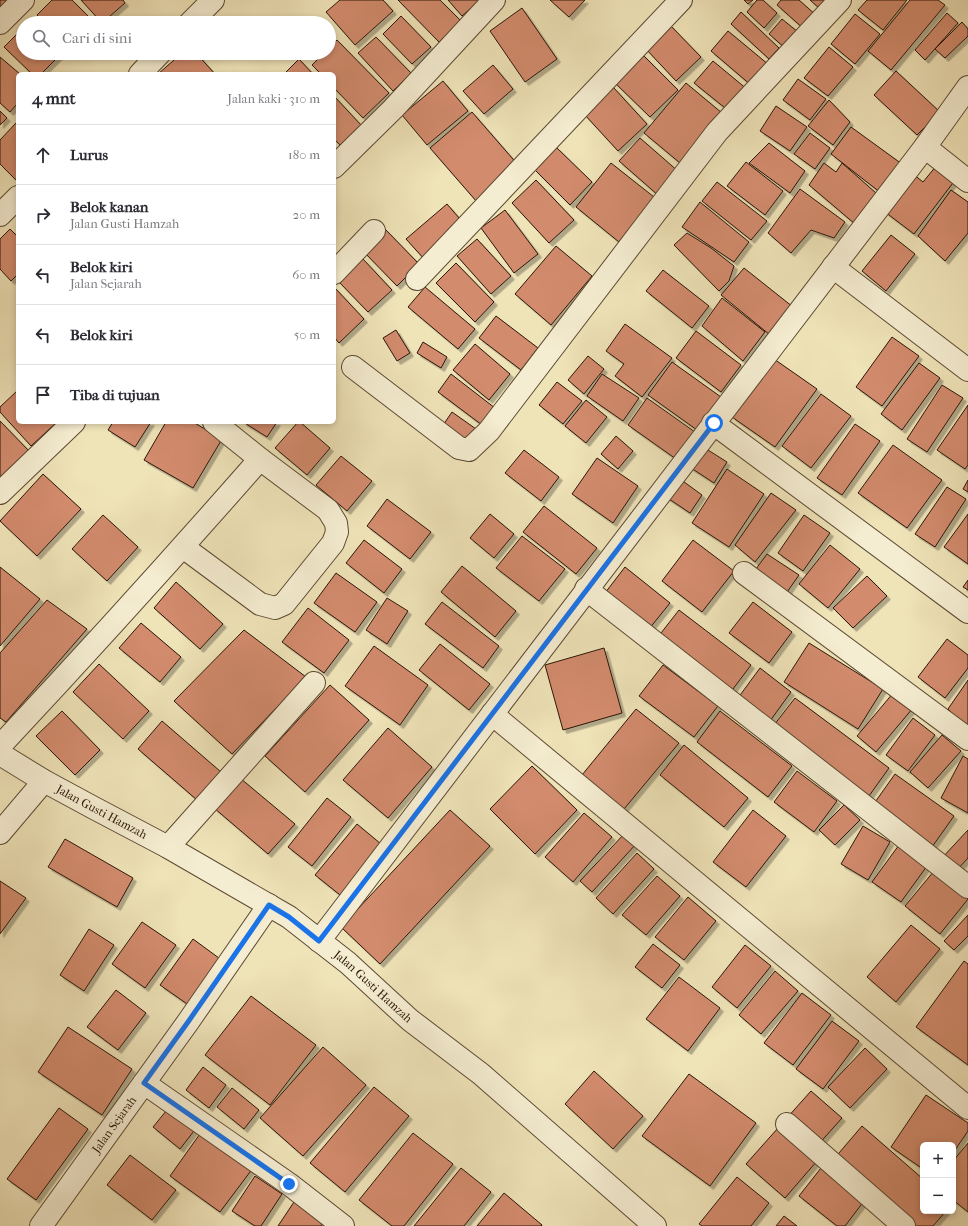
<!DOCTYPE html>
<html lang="id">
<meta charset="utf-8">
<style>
:root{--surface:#fff;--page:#f2f2f3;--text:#2b2b33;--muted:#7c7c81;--line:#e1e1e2}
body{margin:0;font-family:"IM FELL French Canon",serif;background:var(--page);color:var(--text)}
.controls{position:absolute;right:12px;bottom:12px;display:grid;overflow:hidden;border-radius:6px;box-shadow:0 2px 6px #0003}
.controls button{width:36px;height:36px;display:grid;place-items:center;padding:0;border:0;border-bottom:1px solid var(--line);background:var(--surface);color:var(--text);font:20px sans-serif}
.stop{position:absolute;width:12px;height:12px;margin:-9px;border:3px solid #1a73e8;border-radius:50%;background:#fff}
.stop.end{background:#1a73e8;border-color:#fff;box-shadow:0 1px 4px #0008}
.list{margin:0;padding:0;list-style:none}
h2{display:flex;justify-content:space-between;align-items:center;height:52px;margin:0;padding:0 16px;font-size:17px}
h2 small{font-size:13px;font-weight:400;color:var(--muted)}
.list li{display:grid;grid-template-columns:26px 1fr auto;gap:12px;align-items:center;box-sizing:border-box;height:60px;padding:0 16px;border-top:1px solid var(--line)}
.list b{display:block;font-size:15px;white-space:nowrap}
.list p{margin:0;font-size:13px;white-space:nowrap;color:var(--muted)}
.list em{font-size:13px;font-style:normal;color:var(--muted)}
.icon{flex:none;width:22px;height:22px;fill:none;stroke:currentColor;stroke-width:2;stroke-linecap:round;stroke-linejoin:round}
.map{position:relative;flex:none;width:968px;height:1226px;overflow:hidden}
.search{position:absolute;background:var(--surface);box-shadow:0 2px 6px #0003;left:16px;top:16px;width:320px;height:44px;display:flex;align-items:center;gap:10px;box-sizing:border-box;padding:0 14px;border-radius:22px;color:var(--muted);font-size:15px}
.panel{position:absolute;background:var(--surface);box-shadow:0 2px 6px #0003;left:16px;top:72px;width:320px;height:352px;border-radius:6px}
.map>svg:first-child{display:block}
.building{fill:#d28b6d;stroke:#2b1607;filter:url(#shadow)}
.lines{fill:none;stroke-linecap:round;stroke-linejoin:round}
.minor-casing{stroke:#5c4933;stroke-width:24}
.minor{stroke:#f5edd1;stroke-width:22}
.route{stroke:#1a73e8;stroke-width:5}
.labels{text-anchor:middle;stroke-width:3;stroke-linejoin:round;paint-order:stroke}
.street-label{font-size:12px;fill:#2b1607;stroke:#f5edd1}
</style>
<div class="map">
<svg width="968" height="1226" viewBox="0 0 968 1226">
<defs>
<filter id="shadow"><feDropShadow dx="3.5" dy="3.5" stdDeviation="0" flood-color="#0004"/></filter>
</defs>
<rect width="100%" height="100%" fill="#efe3b8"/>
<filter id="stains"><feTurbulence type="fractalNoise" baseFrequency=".005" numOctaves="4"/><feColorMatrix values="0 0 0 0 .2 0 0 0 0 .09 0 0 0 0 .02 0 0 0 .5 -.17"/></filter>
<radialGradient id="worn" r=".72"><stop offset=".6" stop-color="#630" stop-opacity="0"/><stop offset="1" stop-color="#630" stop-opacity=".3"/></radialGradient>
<g class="building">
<path d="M0,0h7l-7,8z"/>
<path d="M52,0h20l23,23h-50l-8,-8z"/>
<path d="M81,0h42l2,3 -23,20z"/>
<path d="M340,0h43l10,11 -38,34 -29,-33z"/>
<path d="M398,0h42l21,21 -22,21z"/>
<path d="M448,0h32l-18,16z"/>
<path d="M550,0h35l-16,17z"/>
<path d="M744,0h9l-5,4z"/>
<path d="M757,0h6l14,13 -13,15 -17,-16z"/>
<path d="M781,0h18l18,16 -12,14 -28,-25z"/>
<path d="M810,0h16l-7,8z"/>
<path d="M867,0h40l-24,30 -25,-20z"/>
<path d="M910,0h28l7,5 -54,65 -23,-19z"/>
<path d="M522,8l35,51 -32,23 -35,-51z"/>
<path d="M741,12l38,36 -10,11 -38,-35z"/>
<path d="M947,13l11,10 -33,37 -10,-10z"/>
<path d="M855,14l25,20 -25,30 -24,-20z"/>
<path d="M401,16l30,31 -19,17 -29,-30z"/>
<path d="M782,19l16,13 -13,16 -16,-14z"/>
<path d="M962,22l6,7v7l-23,22 -10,-9z"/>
<path d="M669,24l32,33 -25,24 -31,-33z"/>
<path d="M23,28v25h39l-21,21h-9l-28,-27z"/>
<path d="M728,31l41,34 -17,21 -41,-35z"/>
<path d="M376,37l35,36 -18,18 -35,-38z"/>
<path d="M337,40l52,53 -26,25 -29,-30v-14h-13l-9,-9 12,-12h5v-5z"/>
<path d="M829,47l24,20 -25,29 -24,-18z"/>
<path d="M182,53h14l19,21h-57z"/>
<path d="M642,54l36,36 -28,27 -36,-35z"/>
<path d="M0,57l20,17h-2v29l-8,9 -10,-9z"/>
<path d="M299,59l14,15h-29z"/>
<path d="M713,61l35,29 -18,22 -36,-29z"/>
<path d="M493,65l20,24 -29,25 -21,-23z"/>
<path d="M896,71l44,41 -23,23 -43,-40z"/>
<path d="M798,79l28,20 -16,21 -27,-20z"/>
<path d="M443,81l25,30 -41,34 -25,-30z"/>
<path d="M686,83l42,35 -42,50 -42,-35z"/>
<path d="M613,87l34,37 -29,27 -34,-37z"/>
<path d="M334,96l27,29 -21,20 -6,-6z"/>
<path d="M829,100l21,22 -17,23 -25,-19z"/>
<path d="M776,106l31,21 -17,24 -30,-20z"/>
<path d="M0,111l7,7 -7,7z"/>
<path d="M472,112l47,54 -42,36 -47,-54z"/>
<path d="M16,123l2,3v56l-18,-18v-24z"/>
<path d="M851,127l51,37 -21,29 -50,-39z"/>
<path d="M810,133l20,15 -15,21 -21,-15z"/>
<path d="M640,138l39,34 -20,24 -40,-35z"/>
<path d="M769,143l36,28 -15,22 -41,-30z"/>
<path d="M556,147l36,35 -22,23 -36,-36z"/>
<path d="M746,162l37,29 -18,24 -38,-29z"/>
<path d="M611,163l43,34 -35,45 -43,-35z"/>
<path d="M824,163l12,9 6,-9 34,30 -21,31 -46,-39z"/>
<path d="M937,165l19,14 -42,55 -29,-22 28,-38 10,8z"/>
<path d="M536,180l38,40 -25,23 -37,-40z"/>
<path d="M717,182l50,39 -16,19 -49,-39z"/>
<path d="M800,189l45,33 -11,16 -23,-8 -20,23 -23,-20z"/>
<path d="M951,190l17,12v31l-23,28 -27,-25z"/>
<path d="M700,202l49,40 -15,20 -52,-35z"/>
<path d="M447,204l19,22 -41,34 -19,-21z"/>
<path d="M505,210l33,44 -24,19 -33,-45z"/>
<path d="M10,229l8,8v37l-7,7 -11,-12v-30z"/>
<path d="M385,229l34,35 -22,22 -34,-35z"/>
<path d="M687,233l24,15 23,18 -5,15 -10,10 -45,-46z"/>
<path d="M891,235l24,19 -29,37 -24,-20z"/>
<path d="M477,239l34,37 -20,18 -34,-38z"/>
<path d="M556,246l36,30 -41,49 -36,-31z"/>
<path d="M363,259l29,31 -24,22 -29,-30z"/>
<path d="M456,263l38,39 -19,20 -39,-39z"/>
<path d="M744,268l49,39 -23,28 -49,-40z"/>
<path d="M663,270l46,36 -17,22 -46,-37z"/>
<path d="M425,287l50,42 -17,20 -50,-42z"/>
<path d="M335,288l29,31 -25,24 -5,-6v-48z"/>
<path d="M722,298l43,34 -22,29 -41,-35z"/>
<path d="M496,316l42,32 -17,22 -42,-32z"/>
<path d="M625,324l47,34 -30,39 -27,-21 9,-12 -18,-13z"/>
<path d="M396,330l14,23 -13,8 -14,-23z"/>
<path d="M696,331l45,34 -20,27 -45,-34z"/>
<path d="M892,337l27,19 -37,50 -26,-19z"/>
<path d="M423,342l24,15 -6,11 -24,-15z"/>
<path d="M475,344l35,30 -21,26 -36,-30z"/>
<path d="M588,356l16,13 -20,25 -16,-14z"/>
<path d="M774,359l43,30 -42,58 -43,-30z"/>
<path d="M672,362l49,35 -24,33 -49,-35z"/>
<path d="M919,363l21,15 -38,52 -21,-16z"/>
<path d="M451,374l44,34 -13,17 -44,-33z"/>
<path d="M602,374l37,24 -16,23 -36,-25z"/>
<path d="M557,382l25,19 -19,23 -24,-19z"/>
<path d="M942,385l21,13 -36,54 -20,-13z"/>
<path d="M18,390v32h39l-26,24 -31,-34v-5z"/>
<path d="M821,394l30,22 -40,52 -29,-22z"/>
<path d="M647,398l48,34 -19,27 -48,-34z"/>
<path d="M586,400l21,17 -21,26 -21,-17z"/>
<path d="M968,405v60l-3,4 -28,-19z"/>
<path d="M452,412l24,17 -11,16 -24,-17z"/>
<path d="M0,421l30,31 -30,29z"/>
<path d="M113,422h38l-16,25 -27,-17z"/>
<path d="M166,422h27l29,17 -29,49 -49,-28z"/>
<path d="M243,422h34l-10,15z"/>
<path d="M298,422h2l30,26 -23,27 -32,-27z"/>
<path d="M855,424l25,17 -38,54 -25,-17z"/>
<path d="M616,436l17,15 -15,18 -17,-15z"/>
<path d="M700,445l27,17 -13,21 -26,-17z"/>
<path d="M893,445l49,35 -35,48 -49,-35z"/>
<path d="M524,450l35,27 -18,24 -36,-28z"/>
<path d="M341,456l31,25 -25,30 -31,-26z"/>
<path d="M597,458l41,28 -25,37 -41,-29z"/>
<path d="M727,469l37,25 -35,53 -37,-24z"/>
<path d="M43,474l38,35 -44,47 -37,-35z"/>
<path d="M676,476l26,19 -12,18 -27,-18z"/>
<path d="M968,480v12l-5,-3z"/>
<path d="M947,487l19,12 -31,48 -20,-13z"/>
<path d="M771,493l25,17 -41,52 -20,-17z"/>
<path d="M387,499l44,33 -21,27 -43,-33z"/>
<path d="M544,506l53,42 -21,26 -53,-42z"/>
<path d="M490,514l24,20 -20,24 -24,-20z"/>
<path d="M968,514v50l-24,-17z"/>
<path d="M103,515l35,32 -31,34 -35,-32z"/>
<path d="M804,515l26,18 -27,38 -25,-18z"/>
<path d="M522,536l43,33 -26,32 -43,-33z"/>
<path d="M364,540l38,29 -18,24 -38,-30z"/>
<path d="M693,540l41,31 -32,41 -40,-31z"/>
<path d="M830,545l30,24 -32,39 -29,-24z"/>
<path d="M767,554l32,21 -14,20 -32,-22z"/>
<path d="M462,566l54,45 -21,26 -54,-45z"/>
<path d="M0,567l40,32 -40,47z"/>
<path d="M625,567l45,36 -21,26 -44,-36z"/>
<path d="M336,573l41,29 -22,30 -41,-29z"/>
<path d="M867,576l20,20 -34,32 -20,-20z"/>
<path d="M968,580v10l-5,-3z"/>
<path d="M176,582l47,42 -23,25 -46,-41z"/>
<path d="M387,598l21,13 -21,33 -21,-14z"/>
<path d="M47,600l40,29 -81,93 -6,-4v-65z"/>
<path d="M442,602l57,44 -16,22 -58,-44z"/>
<path d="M753,602l39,30 -23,31 -40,-30z"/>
<path d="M308,608l41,32 -25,33 -42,-31z"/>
<path d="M679,610l72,55 -24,32 -73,-55z"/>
<path d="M141,623l40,34 -21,25 -41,-34z"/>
<path d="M244,630l62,47 -74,77 -58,-53z"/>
<path d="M947,639l21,16v13l-23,30 -27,-21z"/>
<path d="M809,643l74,46 -25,40 -74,-47z"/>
<path d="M440,644l50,40 -21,26 -50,-40z"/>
<path d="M374,646l54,39 -28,40 -55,-39z"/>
<path d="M604,648l18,65 -59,17 -18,-65z"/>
<path d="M99,664l50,47 -26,28 -50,-47z"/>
<path d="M663,665l55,41 -24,31 -55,-41z"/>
<path d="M760,668l31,24 -21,29 -32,-23z"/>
<path d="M968,680v46l-2,2 -18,-19z"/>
<path d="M330,685l39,35 -64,72 -40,-36z"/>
<path d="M894,692l19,16 -37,44 -19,-16z"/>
<path d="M795,698l94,70 -20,28 -95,-71z"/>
<path d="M636,709l43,34 -55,66 -42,-34z"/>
<path d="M62,711l38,39 -25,25 -39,-39z"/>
<path d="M720,711l72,55 -24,31 -71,-55z"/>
<path d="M913,718l22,17 -27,36 -22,-16z"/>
<path d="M162,721l59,51 -24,28 -59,-51z"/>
<path d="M388,728l44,39 -44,51 -45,-38z"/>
<path d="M942,735l19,16 -33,37 -18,-16z"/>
<path d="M684,745l64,53 -24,29 -64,-52z"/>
<path d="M963,756l5,3v54l-27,-15z"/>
<path d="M532,766l45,44 -42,44 -45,-45z"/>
<path d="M797,771l40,30 -23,31 -40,-30z"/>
<path d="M895,774l59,42 -22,31 -59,-42z"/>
<path d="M240,778l55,46 -27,30 -54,-46z"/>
<path d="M327,798l24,19 -39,49 -24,-19z"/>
<path d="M844,805l16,15 -25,25 -16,-15z"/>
<path d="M450,810l40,36 -110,118 -39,-37z"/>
<path d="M753,810l33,26 -40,51 -33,-25z"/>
<path d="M584,813l28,24 -39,45 -28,-25z"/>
<path d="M357,824l24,20 -41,51 -25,-20z"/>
<path d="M863,826l27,16 -22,38 -27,-16z"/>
<path d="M968,830v28l-13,14 -14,-13z"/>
<path d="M625,833l12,10 -45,49 -12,-11z"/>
<path d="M65,839l68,39 -16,29 -69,-40z"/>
<path d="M899,845l28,21 -26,36 -29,-20z"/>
<path d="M637,853l17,16 -41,45 -17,-16z"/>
<path d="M934,871l34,28 -28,35 -35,-28z"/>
<path d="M657,876l23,20 -34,39 -24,-20z"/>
<path d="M0,881l26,17 -26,36z"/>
<path d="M688,897l28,24 -32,39 -29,-23z"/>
<path d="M968,915v21l-14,14 -10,-9z"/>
<path d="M142,922l34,23 -31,43 -33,-24z"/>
<path d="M911,925l29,24 -44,53 -29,-25z"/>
<path d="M89,929l25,16 -30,46 -24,-16z"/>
<path d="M193,939l30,22 -33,45 -30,-21z"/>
<path d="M653,944l27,21 -18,23 -27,-21z"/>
<path d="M745,945l26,21 -34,42 -25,-21z"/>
<path d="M964,961l4,3v101l-52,-38z"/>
<path d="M775,971l23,20 -37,43 -22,-19z"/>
<path d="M679,977l41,31 -32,43 -42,-32z"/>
<path d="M116,990l30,23 -28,37 -31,-23z"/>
<path d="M802,993l29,22 -38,50 -29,-22z"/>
<path d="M251,996l65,49 -46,60 -65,-50z"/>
<path d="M832,1021l27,20 -36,48 -27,-20z"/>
<path d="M68,1027l64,42 -30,46 -64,-43z"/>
<path d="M323,1047l43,38 -63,71 -43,-38z"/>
<path d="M865,1048l22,21 -37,39 -22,-21z"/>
<path d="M203,1067l23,18 -17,23 -23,-18z"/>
<path d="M594,1071l49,45 -30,33 -48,-45z"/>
<path d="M689,1074l67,49 -46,63 -68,-50z"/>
<path d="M374,1087l35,29 -64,76 -35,-29z"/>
<path d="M232,1088l27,22 -15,19 -27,-22z"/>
<path d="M811,1091l31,27 -25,28 -31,-27z"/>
<path d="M926,1095l42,28v8l-15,22v-8h-30v24l-32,-22z"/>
<path d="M171,1105l26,22 -17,22 -27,-22z"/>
<path d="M59,1108l29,21 -52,71 -29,-21z"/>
<path d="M862,1126l61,53v32h23l-13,15h-25l-75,-66z"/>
<path d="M778,1128l39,33 -32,37 -39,-34z"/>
<path d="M202,1131l51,37 -33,44 -50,-36z"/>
<path d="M413,1133l40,31 -49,62h-12l-33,-26z"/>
<path d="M968,1143v69l-15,-12v-39z"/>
<path d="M130,1155l46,35 -24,30 -45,-35z"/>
<path d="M461,1168l30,24 -27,34h-50z"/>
<path d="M821,1168l43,33 -19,25h-8l-38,-30z"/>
<path d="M255,1176l27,18 -21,32h-6l-23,-15z"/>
<path d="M737,1177l32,26 -18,23h-49l-3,-2z"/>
<path d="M504,1193l38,32 -1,1h-64z"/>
<path d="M294,1202l29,21 -2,3h-43z"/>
<path d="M784,1216l13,10h-21z"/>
</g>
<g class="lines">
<g class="minor-casing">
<g id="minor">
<path d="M0,23l23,-23"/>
<path d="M190,23l23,-23"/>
<path d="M140,74l20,-21"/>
<path d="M925,147l43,34"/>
<path d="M334,167l59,-58 101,-109"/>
<path d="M0,215l18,-18"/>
<path d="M833,267l135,103"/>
<path d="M334,273l40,-42"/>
<path d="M417,279l264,-279"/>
<path d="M353,367l106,81 10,2 20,-19 228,-299 123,-132"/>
<path d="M713,423l255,189"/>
<path d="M0,493l74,-71"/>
<path d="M183,547l77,57 15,4 9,-4 49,-61 4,-11 -1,-9 -8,-13 -68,-51 -46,-37"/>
<path d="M744,573l224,166"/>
<path d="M586,589l382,298"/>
<path d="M492,714l476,394"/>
<path d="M0,746c88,-94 175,-190 260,-287"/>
<path id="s1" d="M0,754l44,27 50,27 74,39 121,70 59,46 62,57 71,54 174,152"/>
<path d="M0,833l44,-52"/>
<path d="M168,847l146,-164"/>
<path d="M319,941l606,-794 43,-60"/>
<path d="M144,1083l145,101 54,42"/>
<path d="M787,1124l117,102"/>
<path id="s2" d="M41,1226l147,-204 81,-117"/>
</g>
</g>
<use href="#minor" class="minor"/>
</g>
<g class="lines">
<path class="route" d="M289,1184l-145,-101 44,-61 81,-117 20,12 30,24 395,-518"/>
</g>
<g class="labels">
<g class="street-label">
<text dy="4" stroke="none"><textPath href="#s1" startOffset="117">Jalan Gusti Hamzah</textPath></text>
<text dy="4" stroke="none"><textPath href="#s1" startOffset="441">Jalan Gusti Hamzah</textPath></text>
<text dy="4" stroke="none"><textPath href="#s2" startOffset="125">Jalan Sejarah</textPath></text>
</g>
</g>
<rect width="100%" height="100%" filter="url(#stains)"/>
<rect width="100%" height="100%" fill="url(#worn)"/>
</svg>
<div class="controls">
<button>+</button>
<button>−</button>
</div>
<div class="stop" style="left:714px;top:423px"></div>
<div class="stop end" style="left:289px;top:1184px"></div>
<div class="search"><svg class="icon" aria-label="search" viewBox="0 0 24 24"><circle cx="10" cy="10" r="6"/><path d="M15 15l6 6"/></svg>Cari di sini</div>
<section class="panel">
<h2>4 mnt<small>Jalan kaki · 310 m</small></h2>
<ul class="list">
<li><svg class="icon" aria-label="ahead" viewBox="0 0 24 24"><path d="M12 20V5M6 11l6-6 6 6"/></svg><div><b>Lurus</b></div><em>180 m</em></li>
<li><svg class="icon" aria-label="right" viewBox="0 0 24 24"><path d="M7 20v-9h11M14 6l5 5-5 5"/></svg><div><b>Belok kanan</b><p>Jalan Gusti Hamzah</p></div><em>20 m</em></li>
<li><svg class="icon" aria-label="left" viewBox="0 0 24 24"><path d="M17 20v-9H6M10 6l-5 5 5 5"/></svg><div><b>Belok kiri</b><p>Jalan Sejarah</p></div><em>60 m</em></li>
<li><svg class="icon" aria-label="left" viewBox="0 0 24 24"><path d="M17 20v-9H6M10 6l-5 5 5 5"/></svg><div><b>Belok kiri</b></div><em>50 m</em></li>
<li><svg class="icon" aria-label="arrive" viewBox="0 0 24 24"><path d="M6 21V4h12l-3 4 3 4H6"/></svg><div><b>Tiba di tujuan</b></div></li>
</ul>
</section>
</div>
